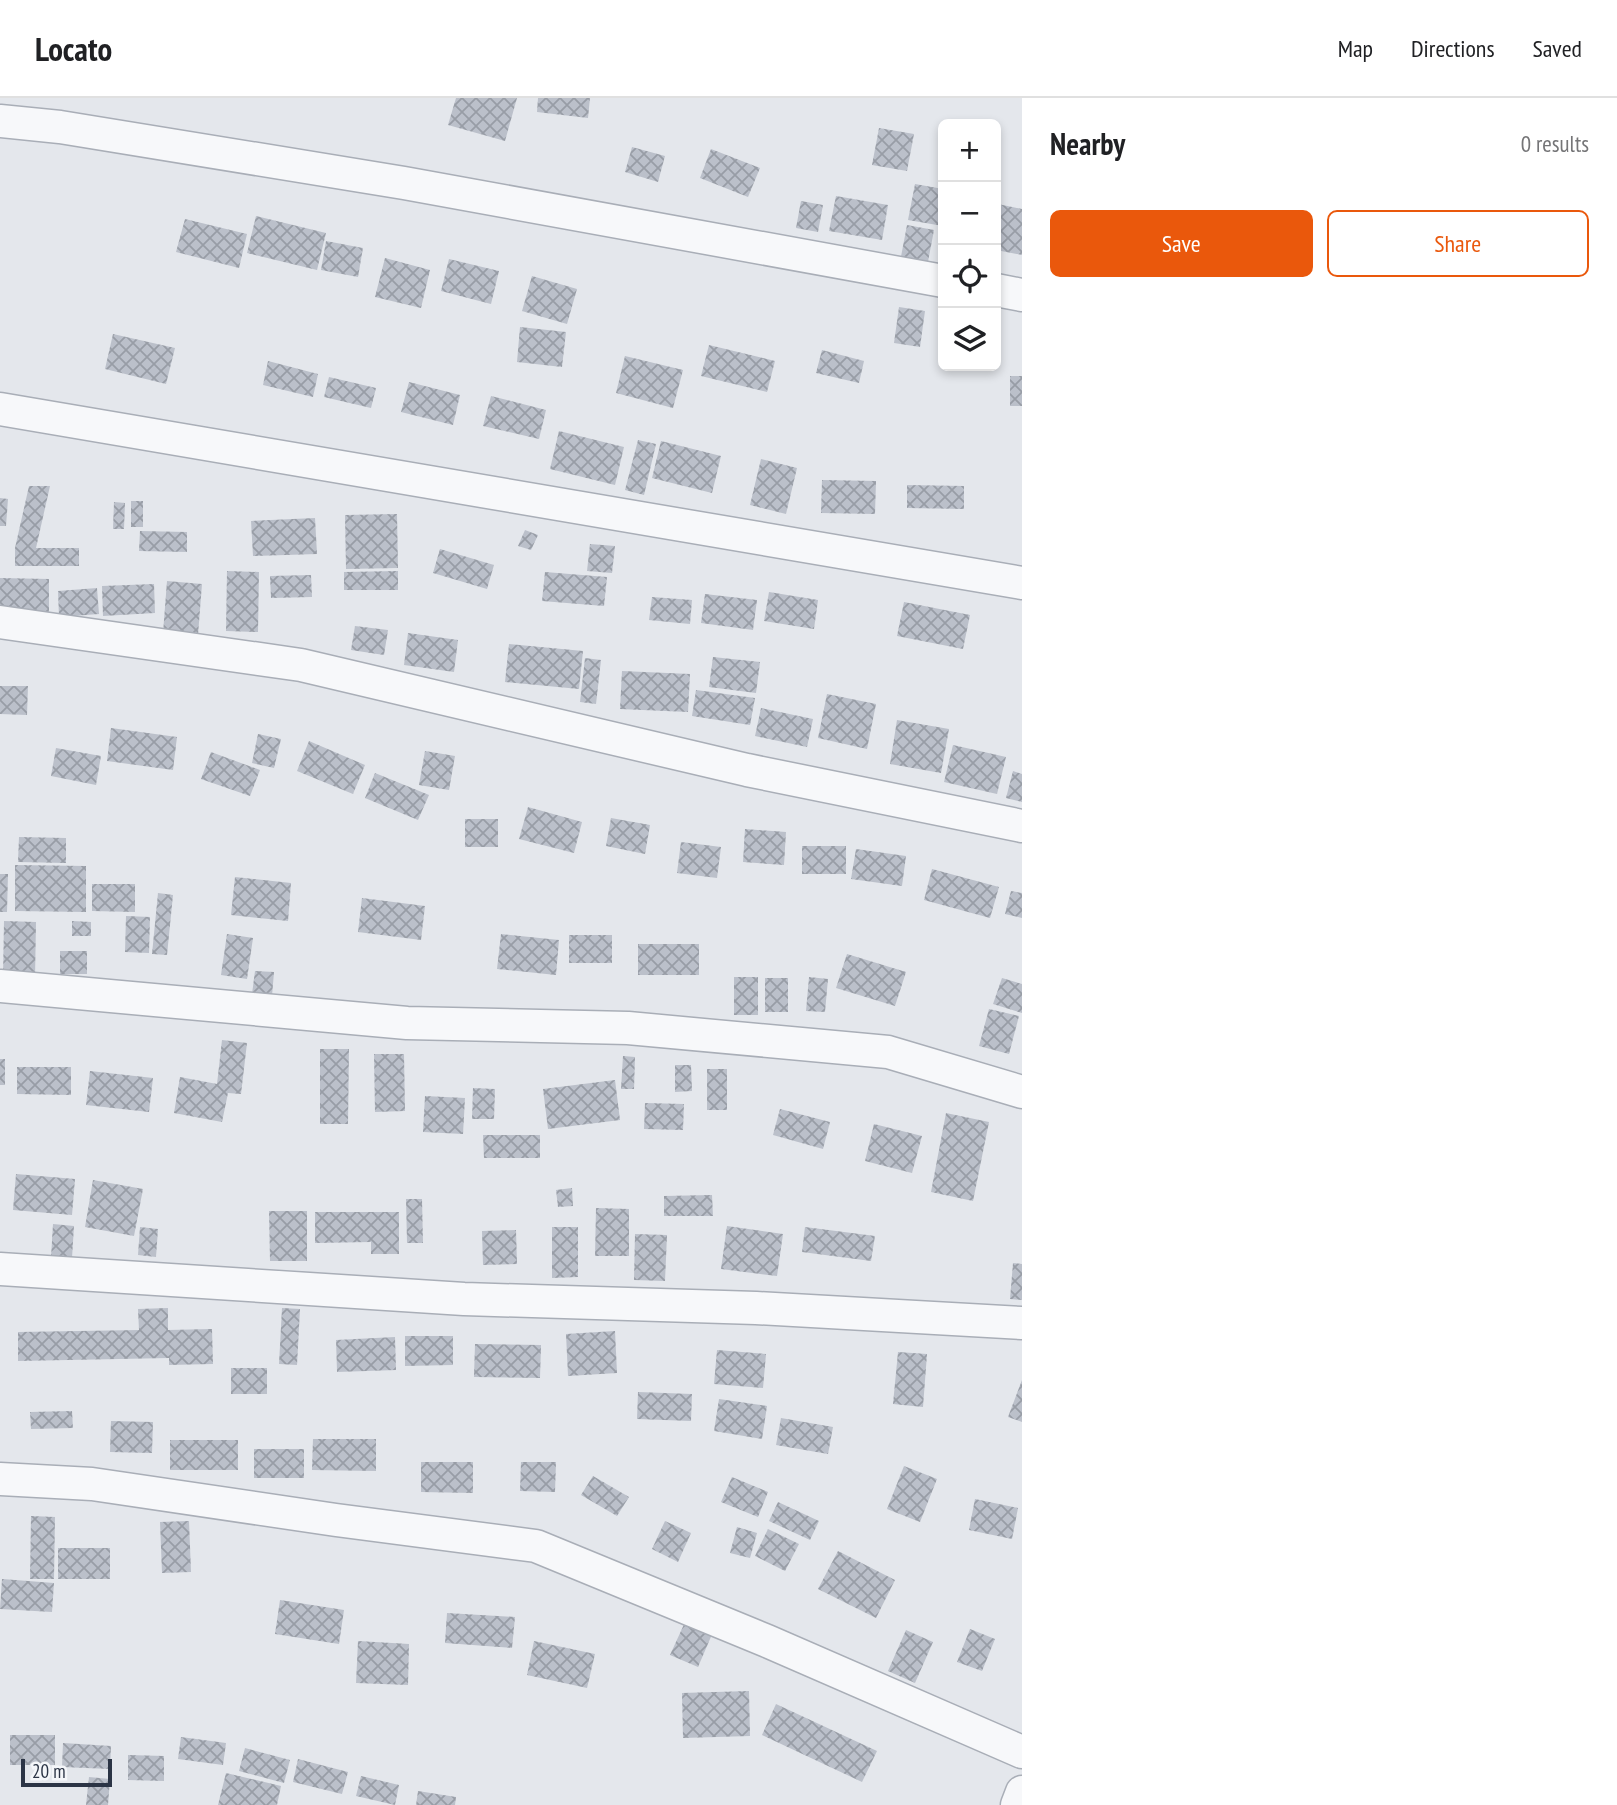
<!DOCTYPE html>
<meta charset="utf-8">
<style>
:root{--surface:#fff;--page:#f2f2f2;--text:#202124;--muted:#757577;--line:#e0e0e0;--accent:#ea580c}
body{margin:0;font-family:"PT Sans Narrow",sans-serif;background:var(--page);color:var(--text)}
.controls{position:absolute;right:21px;top:21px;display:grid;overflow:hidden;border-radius:10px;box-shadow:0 4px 10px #0003}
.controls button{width:63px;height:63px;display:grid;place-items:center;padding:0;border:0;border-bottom:2px solid var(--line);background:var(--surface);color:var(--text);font:35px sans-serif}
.scale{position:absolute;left:21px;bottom:18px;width:91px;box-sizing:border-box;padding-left:7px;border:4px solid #2b3445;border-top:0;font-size:19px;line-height:24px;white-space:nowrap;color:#2b3445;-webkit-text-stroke:5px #f4f6f9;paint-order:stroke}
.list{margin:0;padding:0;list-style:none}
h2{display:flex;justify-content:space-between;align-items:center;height:91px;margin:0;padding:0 28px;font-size:30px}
h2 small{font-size:23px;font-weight:400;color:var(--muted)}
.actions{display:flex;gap:14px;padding:21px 28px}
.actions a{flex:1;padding:16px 0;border:2px solid var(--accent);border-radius:10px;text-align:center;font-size:24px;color:var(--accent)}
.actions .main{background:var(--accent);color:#fff}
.icon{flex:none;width:38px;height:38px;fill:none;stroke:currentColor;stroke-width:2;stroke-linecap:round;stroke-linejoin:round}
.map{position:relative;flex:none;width:1022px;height:1707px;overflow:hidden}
header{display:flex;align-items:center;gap:42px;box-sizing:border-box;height:98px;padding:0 35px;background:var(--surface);border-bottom:2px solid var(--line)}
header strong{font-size:33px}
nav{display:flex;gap:38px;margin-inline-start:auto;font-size:24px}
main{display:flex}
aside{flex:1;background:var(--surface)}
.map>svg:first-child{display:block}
.building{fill:url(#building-cross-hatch)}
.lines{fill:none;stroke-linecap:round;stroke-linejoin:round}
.street-casing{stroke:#a9aeb7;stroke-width:35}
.street{stroke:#f7f8fa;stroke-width:32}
</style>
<header>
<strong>Locato</strong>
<nav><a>Map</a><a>Directions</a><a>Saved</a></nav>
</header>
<main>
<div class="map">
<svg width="1022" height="1707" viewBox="0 0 1022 1707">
<defs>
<pattern id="building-cross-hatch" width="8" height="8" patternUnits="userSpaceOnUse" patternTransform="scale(1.75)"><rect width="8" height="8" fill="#bbc0ca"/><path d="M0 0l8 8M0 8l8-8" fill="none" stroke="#989da6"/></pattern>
</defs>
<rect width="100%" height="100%" fill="#e4e7ec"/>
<g class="building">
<path d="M456,0h61l-12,43 -57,-16z"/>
<path d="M538,0h52l-2,20 -51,-6z"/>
<path d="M879,30l35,6 -7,37 -35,-6z"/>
<path d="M632,49l33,9 -7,26 -33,-10z"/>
<path d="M711,51l49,19 -12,29 -48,-19z"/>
<path d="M915,86l28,5v37l-35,-6z"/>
<path d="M836,98l52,9 -6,35 -53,-9z"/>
<path d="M801,103l22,4 -5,27 -22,-4z"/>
<path d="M998,106l24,5v46l-26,-5z"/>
<path d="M256,118l70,17 -9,37 -70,-17z"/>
<path d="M185,121l62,15 -8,34 -63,-16z"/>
<path d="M907,127l27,5 -7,37 -27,-5z"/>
<path d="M326,143l37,7 -5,29 -37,-7z"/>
<path d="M385,160l45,12 -9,38 -46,-11z"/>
<path d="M449,161l50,12 -8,33 -50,-13z"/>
<path d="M532,178l45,13 -10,35 -45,-13z"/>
<path d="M899,209l26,4 -5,36 -26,-4z"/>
<path d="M520,229l46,5 -4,35 -45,-5z"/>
<path d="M113,236l62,14 -9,36 -61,-15z"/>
<path d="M709,247l66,16 -8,31 -66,-16z"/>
<path d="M822,252l42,11 -5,22 -43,-10z"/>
<path d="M625,258l58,14 -10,38 -57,-15z"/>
<path d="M268,263l50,13 -5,23 -50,-12z"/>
<rect x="1010" y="278" width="12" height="30"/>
<path d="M329,279l47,11 -5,20 -47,-11z"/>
<path d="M409,284l51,13 -7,30 -52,-13z"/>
<path d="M491,298l55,14 -7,29 -56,-13z"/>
<path d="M559,333l65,16 -9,38 -65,-16z"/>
<path d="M638,342l18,4 -12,51 -19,-5z"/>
<path d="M661,343l60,15 -9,37 -60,-15z"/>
<path d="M761,361l36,9 -11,46 -36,-9z"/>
<path d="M822,382l54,1 -1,33 -54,-1z"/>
<path d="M907,387l57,1v23l-57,-1z"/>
<path d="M29,388h21l-14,62h43v18h-64v-18z"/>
<path d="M0,400l8,1 -2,27h-6z"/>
<rect x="131" y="403" width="12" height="26"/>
<path d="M114,404l11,1 -1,26h-11z"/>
<path d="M397,416l1,54 -52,1 -1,-54z"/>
<path d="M315,420l2,36 -64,2 -2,-35z"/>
<path d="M525,432l13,5 -7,15 -13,-4z"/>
<path d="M140,433l47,1v20l-48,-1z"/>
<path d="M590,446l25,2 -3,27 -25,-2z"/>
<path d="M440,451l54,16 -7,24 -54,-16z"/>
<path d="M227,473l32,1 -1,60 -32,-1z"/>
<path d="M398,473v19h-54v-18z"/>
<path d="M545,474l62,5 -3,29 -62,-5z"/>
<path d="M311,477l1,22 -41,1 -1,-22z"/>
<path d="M0,480l49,1v34l-49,-1z"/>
<path d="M167,483l35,3 -4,51 -35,-2z"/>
<path d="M154,486l1,29 -52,3 -1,-30z"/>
<path d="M97,490l2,26 -40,3 -1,-26z"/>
<path d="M769,494l49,8 -4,29 -50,-8z"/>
<path d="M705,496l52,6 -4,30 -52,-7z"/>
<path d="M652,499l40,3 -2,24 -41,-4z"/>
<path d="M904,504l66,13 -7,34 -66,-13z"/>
<path d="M355,528l33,4 -4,25 -33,-5z"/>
<path d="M408,535l50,7 -4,32 -50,-7z"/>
<path d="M509,546l74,7 -4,38 -74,-7z"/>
<path d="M713,559l47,5 -4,31 -47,-6z"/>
<path d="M585,560l16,2 -5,44 -16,-2z"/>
<path d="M622,573l68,3 -2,38 -68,-3z"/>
<path d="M0,588h28l-1,29 -27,-1z"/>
<path d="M696,592l59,8 -5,27 -58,-9z"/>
<path d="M827,596l49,10 -9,45 -49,-11z"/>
<path d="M761,610l52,11 -6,28 -52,-11z"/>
<path d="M897,622l52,9 -8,44 -51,-9z"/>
<path d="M111,630l66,9 -4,33 -66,-9z"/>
<path d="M258,636l23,5 -7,29 -22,-5z"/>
<path d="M309,643l56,24 -12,29 -56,-23z"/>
<path d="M953,647l53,12 -9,37 -53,-12z"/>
<path d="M56,650l45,8 -5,29 -45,-9z"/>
<path d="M425,653l30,5 -6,34 -30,-5z"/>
<path d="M211,654l49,18 -10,26 -49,-17z"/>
<path d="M1013,673l9,3v28l-16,-4z"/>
<path d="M375,675l54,22 -11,25 -53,-22z"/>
<path d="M528,709l54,15 -8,31 -55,-14z"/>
<path d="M611,720l39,7 -5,29 -39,-8z"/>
<rect x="465" y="721" width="33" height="28"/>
<path d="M745,731l41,3 -2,33 -41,-3z"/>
<path d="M19,739l47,1v25l-48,-1z"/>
<path d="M681,744l40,5 -4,31 -40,-5z"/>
<rect x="802" y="748" width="44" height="28"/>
<path d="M856,751l50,7 -4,30 -51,-7z"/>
<path d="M15,767l71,1v46l-71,-1z"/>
<path d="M932,771l67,18 -9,31 -66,-18z"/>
<path d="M0,776h8l-1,38h-7z"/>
<path d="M235,779l56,6 -3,38 -57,-6z"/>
<path d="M92,786h43v28l-43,-1z"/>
<path d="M1011,793l11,2v25l-17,-4z"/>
<path d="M158,795l15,2 -6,60 -15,-1z"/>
<path d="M362,800l63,8 -4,34 -63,-8z"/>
<path d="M126,818l24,1 -1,36 -24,-1z"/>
<path d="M4,823l32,1 -1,56h-32z"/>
<path d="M72,823l19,1v14h-19z"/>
<path d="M227,836l26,4 -6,41 -26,-4z"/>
<path d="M501,836l58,6 -3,35 -59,-6z"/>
<rect x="569" y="837" width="43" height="28"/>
<rect x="638" y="846" width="61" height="31"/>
<rect x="60" y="853" width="27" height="23"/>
<path d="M847,856l59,18 -11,34 -59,-18z"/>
<path d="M255,873l19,1 -2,24 -20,-2z"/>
<rect x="734" y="879" width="24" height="38"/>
<path d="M809,879l19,2 -3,33 -19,-1z"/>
<rect x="765" y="880" width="23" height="34"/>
<path d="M1002,880l20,6v29l-29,-9z"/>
<path d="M989,911l30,7 -10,38 -30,-8z"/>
<path d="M222,942l25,3 -6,51 -13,-1 -6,29 -48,-9 6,-36 37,7z"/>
<path d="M320,951h29l-1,75h-28z"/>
<path d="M374,956h30l1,57 -30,1z"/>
<path d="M623,958l12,1 -1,32h-13z"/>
<rect x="0" y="961" width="5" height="26"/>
<path d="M675,967h16l1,26 -17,1z"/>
<path d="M17,969h54v28l-54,-1z"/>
<rect x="707" y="971" width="20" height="41"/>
<path d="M90,973l63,7 -4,34 -63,-7z"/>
<path d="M615,982l5,40 -72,9 -5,-40z"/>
<path d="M473,990l22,1 -1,30h-22z"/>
<path d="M425,998l40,2 -2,36 -40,-2z"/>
<path d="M645,1005l39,1 -1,26 -39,-1z"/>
<path d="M780,1011l50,13 -7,27 -50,-14z"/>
<path d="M946,1015l43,9 -16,79 -42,-9z"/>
<path d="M874,1026l48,12 -10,37 -47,-12z"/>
<path d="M483,1037h57v23h-56z"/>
<path d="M16,1076l59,5 -3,36 -59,-5z"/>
<path d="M93,1082l50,9 -9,47 -49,-9z"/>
<path d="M572,1090l1,18 -15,1 -2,-17z"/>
<path d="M712,1097l1,21h-49v-20z"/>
<path d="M406,1101h16l1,44h-16z"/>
<path d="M596,1110l33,1v47h-34z"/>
<path d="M269,1113h38v50h-37z"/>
<path d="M315,1114h84v42h-28v-12l-56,1z"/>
<path d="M53,1126l21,2 -2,32 -21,-1z"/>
<path d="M727,1128l56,8 -6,42 -56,-7z"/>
<path d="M140,1129l18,2 -2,28 -18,-2z"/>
<path d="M552,1129h26v50l-26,1z"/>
<path d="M805,1129l70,9 -4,25 -69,-9z"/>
<path d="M516,1132l1,34 -34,1 -1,-34z"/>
<path d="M635,1136l32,1 -2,46 -31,-1z"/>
<path d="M1013,1165l9,1v36l-12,-1z"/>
<path d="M168,1210v22l44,-1 1,35 -44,1v-7l-151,3v-29l121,-2 -1,-21z"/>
<path d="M282,1210l18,1 -3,56 -18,-1z"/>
<path d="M615,1233l2,42 -49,3 -2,-42z"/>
<path d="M405,1238h48v29l-48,1z"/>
<path d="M395,1239l1,33 -59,2 -1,-32z"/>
<path d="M475,1246l66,1 -1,33 -66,-1z"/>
<path d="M717,1252l49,4 -3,34 -49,-4z"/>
<path d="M898,1254l29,2 -4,53 -30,-3z"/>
<rect x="231" y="1270" width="36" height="26"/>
<path d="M1022,1282v42l-14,-5z"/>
<path d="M638,1294l54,2 -1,27 -54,-2z"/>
<path d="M719,1301l48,7 -5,33 -48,-8z"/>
<path d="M72,1313l1,17 -42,1 -1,-17z"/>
<path d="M781,1320l52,9 -5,27 -52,-9z"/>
<path d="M111,1323l42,1 -1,31 -42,-1z"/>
<path d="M313,1341h63v32l-64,-1z"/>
<rect x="170" y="1342" width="68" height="30"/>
<rect x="254" y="1351" width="50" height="29"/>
<path d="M421,1364h52v31l-52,-1z"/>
<path d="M521,1364h35l-1,30 -35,-1z"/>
<path d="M904,1368l33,13 -17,43 -33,-13z"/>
<path d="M593,1378l36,21 -12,19 -36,-21z"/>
<path d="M732,1379l36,15 -10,25 -37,-15z"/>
<path d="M975,1401l43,9 -6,31 -43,-9z"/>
<path d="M778,1404l41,19 -9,19 -41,-19z"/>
<path d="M31,1418l24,1 -1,62h-24z"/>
<path d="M189,1423l2,51 -29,1 -2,-51z"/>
<path d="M665,1423l26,12 -13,29 -26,-13z"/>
<path d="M737,1429l20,6 -7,25 -20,-5z"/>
<path d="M768,1431l31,15 -14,27 -30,-15z"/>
<rect x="58" y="1450" width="52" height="31"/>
<path d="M838,1453l57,29 -19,38 -58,-29z"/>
<path d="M2,1481l52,4 -2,29 -52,-3z"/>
<path d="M280,1502l64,10 -5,34 -64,-10z"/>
<path d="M447,1515l68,4 -3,31 -67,-5z"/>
<path d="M686,1522l27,12 -15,35 -28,-12z"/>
<path d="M970,1531l25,10 -13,32 -25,-9z"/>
<path d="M906,1532l27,12 -18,41 -27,-12z"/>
<path d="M358,1543l51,3 -1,41 -52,-2z"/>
<path d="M534,1543l61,13 -8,34 -60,-13z"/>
<path d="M749,1593l1,45 -67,2 -1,-45z"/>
<path d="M776,1606l101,47 -15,31 -100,-47z"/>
<rect x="10" y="1637" width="45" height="30"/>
<path d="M181,1639l45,6 -3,22 -45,-6z"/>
<path d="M63,1645l48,3 -1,23 -48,-2z"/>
<path d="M245,1650l45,12 -6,23 -45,-12z"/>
<path d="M128,1657l36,1v25l-36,-1z"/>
<path d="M298,1661l50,13 -6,22 -49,-12z"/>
<path d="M226,1675l55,13 -4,19h-59z"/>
<path d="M361,1678l38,9 -4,20 -39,-9z"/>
<path d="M89,1679l21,2 -2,26h-22z"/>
<path d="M418,1693l38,6 -1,8h-39z"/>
</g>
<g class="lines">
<g class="street-casing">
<g id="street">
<path d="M0,23l60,6 344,56 539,98"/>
<path d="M996,192l26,5"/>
<path d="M0,311l1022,174"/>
<path d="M0,524l301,43 446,105 275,56"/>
<path d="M0,888l407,37 221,5 260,24 134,40"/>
<path d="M0,1171l464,30 292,9 266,15"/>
<path d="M0,1381l92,5 244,36 200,26 231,95 255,111"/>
<path d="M1017,1707l5,-13"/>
</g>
</g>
<use href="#street" class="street"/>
</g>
</svg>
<div class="controls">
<button>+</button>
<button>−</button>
<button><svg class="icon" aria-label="locate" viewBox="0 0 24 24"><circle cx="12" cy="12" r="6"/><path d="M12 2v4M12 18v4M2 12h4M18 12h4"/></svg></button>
<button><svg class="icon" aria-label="layers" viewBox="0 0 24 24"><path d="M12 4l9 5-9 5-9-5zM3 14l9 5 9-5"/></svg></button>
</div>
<div class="scale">20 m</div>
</div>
<aside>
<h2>Nearby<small>0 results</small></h2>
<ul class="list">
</ul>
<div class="actions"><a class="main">Save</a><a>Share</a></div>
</aside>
</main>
